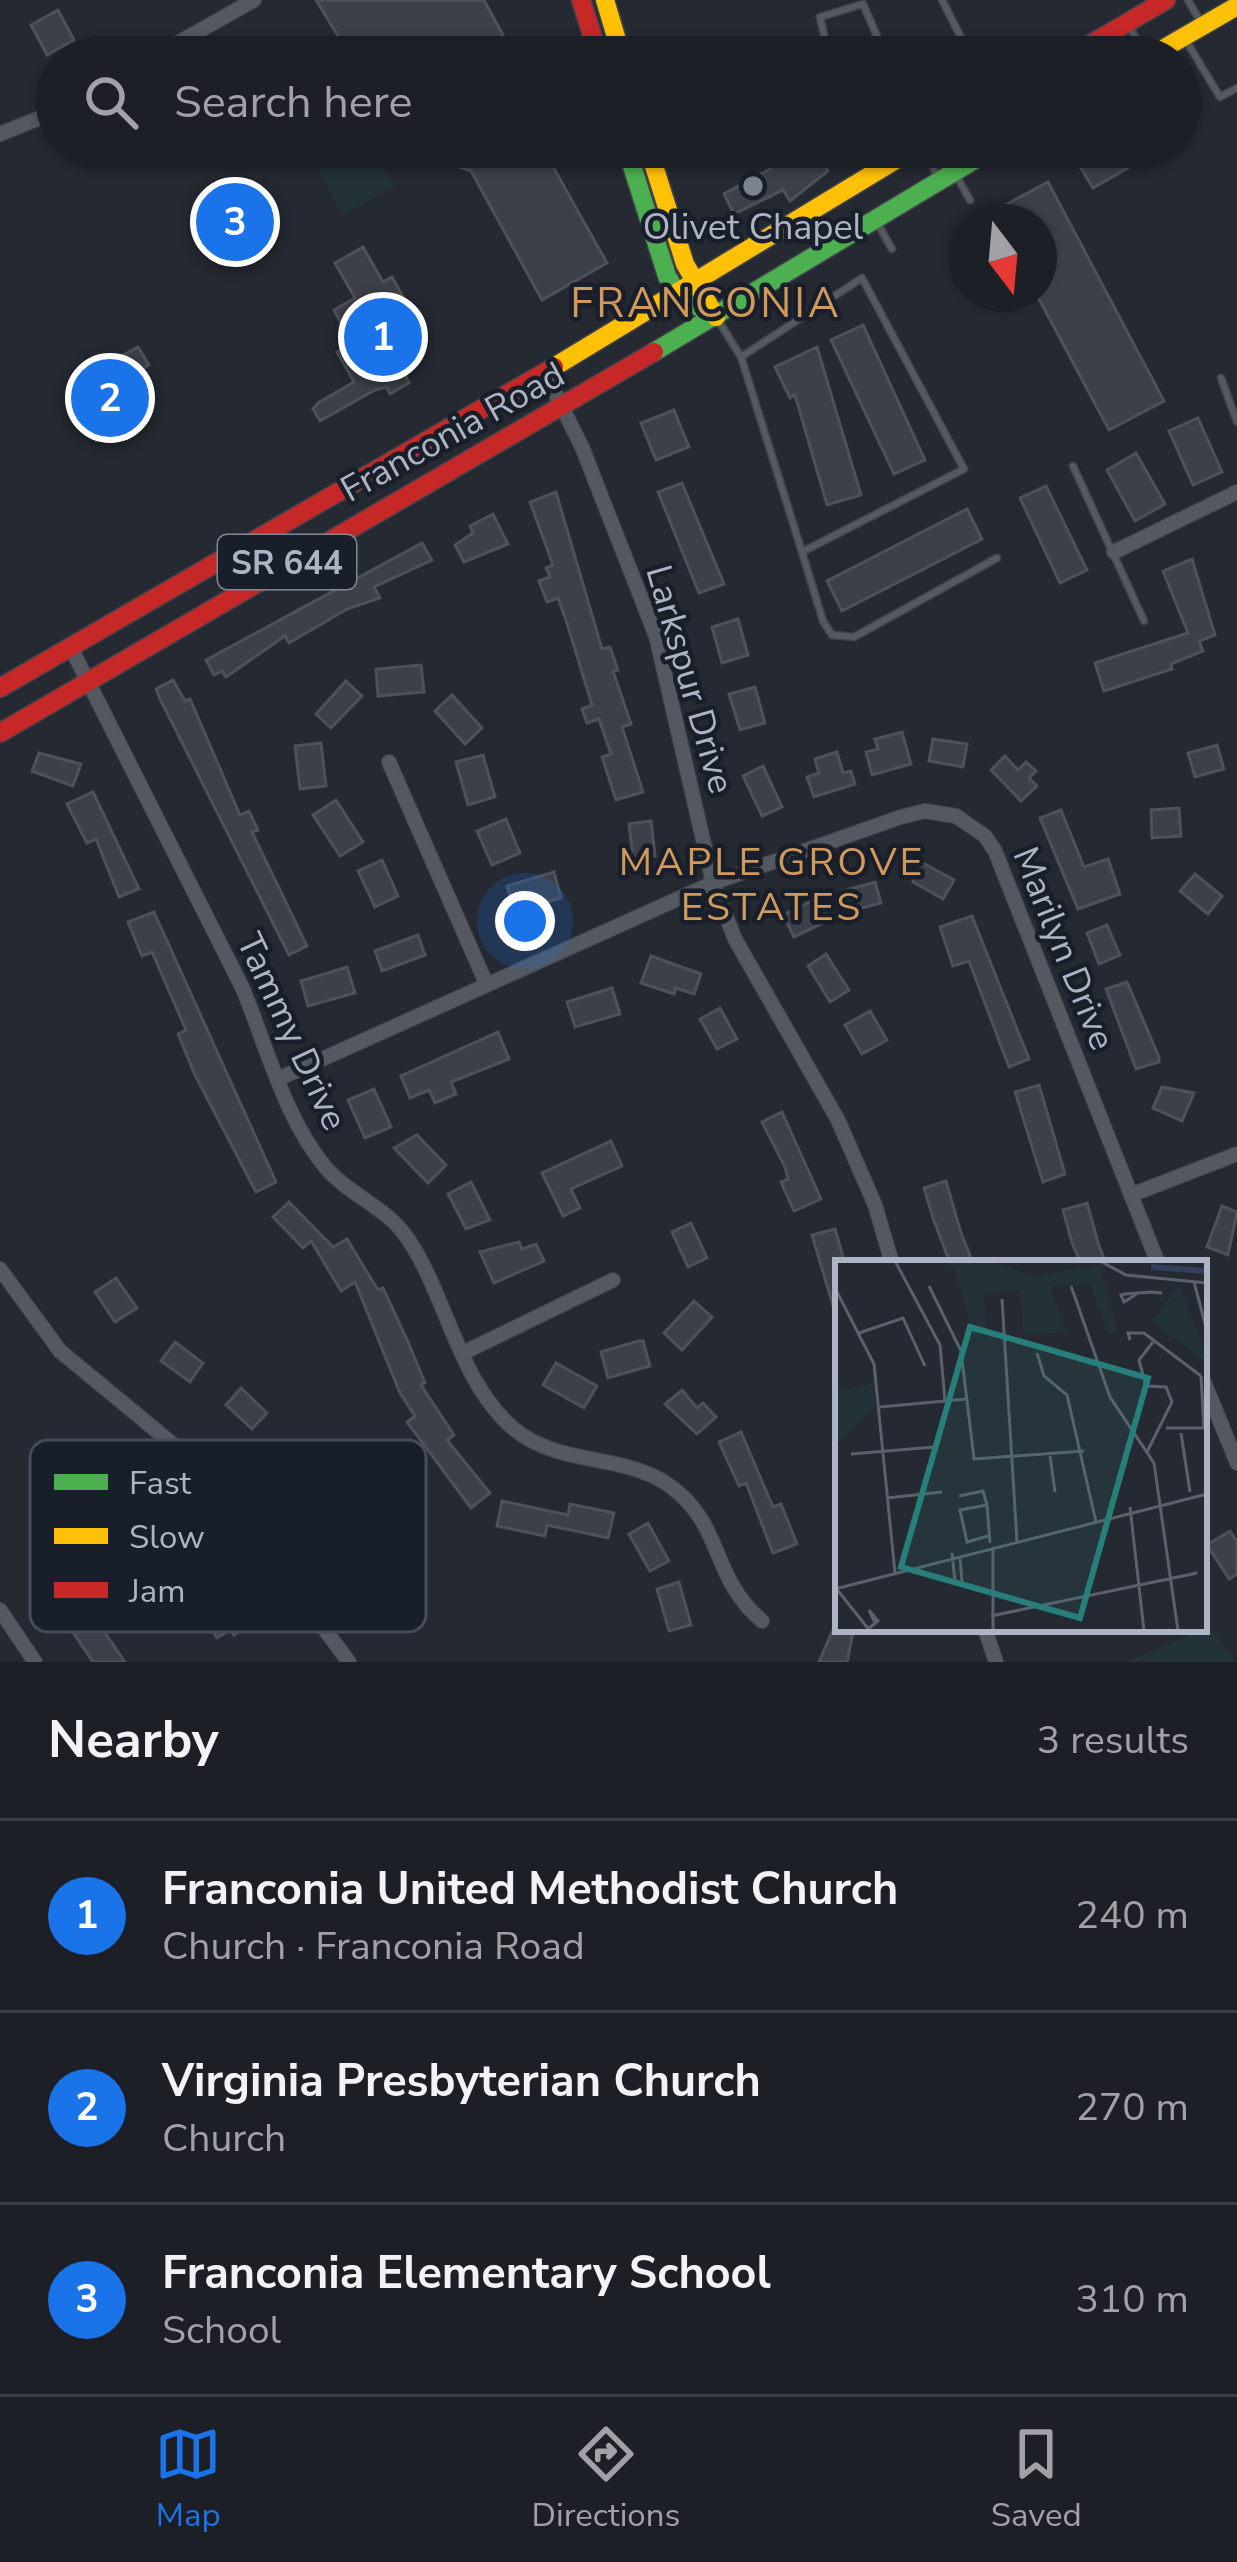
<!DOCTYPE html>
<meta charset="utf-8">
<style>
:root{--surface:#1c1f25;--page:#292c32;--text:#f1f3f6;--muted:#a0a2a7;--line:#3a3d42;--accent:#1a73e8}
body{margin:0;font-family:"Nunito Sans",sans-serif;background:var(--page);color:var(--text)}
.compass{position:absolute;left:949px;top:204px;width:108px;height:108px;border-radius:50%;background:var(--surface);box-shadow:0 3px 9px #0004;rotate:164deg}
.you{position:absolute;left:525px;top:921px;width:42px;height:42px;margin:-30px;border:9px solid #fff;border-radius:50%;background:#1a73e8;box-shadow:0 0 0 18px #1a73e833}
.badge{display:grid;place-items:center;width:78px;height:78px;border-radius:50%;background:var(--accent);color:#fff;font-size:39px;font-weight:700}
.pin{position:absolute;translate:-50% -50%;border:6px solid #fff;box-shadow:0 3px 12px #0006}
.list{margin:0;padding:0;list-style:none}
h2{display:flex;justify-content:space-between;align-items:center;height:156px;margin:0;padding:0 48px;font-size:51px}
h2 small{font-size:39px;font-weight:400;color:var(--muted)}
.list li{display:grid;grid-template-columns:78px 1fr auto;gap:36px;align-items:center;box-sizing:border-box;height:192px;padding:0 48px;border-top:3px solid var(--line)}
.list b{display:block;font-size:45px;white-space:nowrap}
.list p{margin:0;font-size:39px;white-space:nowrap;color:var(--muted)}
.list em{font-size:39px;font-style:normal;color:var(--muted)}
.icon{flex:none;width:66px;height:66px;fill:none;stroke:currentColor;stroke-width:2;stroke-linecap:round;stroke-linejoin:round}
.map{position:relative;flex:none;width:1237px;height:1662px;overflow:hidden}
.search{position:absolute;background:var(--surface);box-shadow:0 3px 9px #0004;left:36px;right:36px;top:36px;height:132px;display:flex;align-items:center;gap:30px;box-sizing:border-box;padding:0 42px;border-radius:66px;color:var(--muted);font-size:45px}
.sheet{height:732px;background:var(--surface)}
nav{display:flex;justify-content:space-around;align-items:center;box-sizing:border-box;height:168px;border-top:3px solid var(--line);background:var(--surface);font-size:33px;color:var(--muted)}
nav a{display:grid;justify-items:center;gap:6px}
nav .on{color:var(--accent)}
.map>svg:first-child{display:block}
.green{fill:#223236}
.building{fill:#3d4048;stroke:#4c515a;stroke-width:3}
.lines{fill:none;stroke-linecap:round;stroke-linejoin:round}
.lane-casing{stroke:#41444b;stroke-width:9}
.street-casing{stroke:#41444b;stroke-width:16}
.fast-casing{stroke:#41444b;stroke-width:21}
.slow-casing{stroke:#41444b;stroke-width:21}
.jam-casing{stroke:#41444b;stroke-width:21}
.lane{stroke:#545860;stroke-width:6}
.street{stroke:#545860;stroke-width:14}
.fast{stroke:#4caf50;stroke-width:18}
.slow{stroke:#ffc107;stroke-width:18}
.jam{stroke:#c62828;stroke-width:18}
.poi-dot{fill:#7d8391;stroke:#191e2b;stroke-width:4.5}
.labels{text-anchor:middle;stroke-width:9;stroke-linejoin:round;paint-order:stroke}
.shield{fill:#191e2b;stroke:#818796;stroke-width:3}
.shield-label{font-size:33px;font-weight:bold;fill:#adb4c4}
.poi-label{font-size:36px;fill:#adb4c4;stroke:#191e2b}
.street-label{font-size:36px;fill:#adb4c4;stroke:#191e2b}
.neighbourhood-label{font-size:39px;letter-spacing:3px;fill:#d19a5a;stroke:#191e2b}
.quarter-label{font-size:42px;letter-spacing:3px;fill:#d19a5a;stroke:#191e2b}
.inset-river{fill:none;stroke:#323f5a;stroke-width:6}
.inset-road{fill:none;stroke:#5b616c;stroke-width:3}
.view{fill:#277f7b;fill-opacity:0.15;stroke:#277f7b;stroke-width:6}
.inset-edge{fill:none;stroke:#adb4c4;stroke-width:6}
.key{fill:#191e2b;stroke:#454b59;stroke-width:3}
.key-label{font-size:33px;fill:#adb4c4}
</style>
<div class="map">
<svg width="1237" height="1662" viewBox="0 0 1237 1662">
<rect width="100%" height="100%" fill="#252931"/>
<g class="green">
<path d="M331,147h40l23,40 -51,28 -32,-57z"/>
<path d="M1207,1623l30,39h-110l77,-33z"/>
</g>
<g class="building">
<path d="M316,0h168l19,35 -7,4 4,7 -19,11h-130z"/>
<path d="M58,10l16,30 -27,15 -16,-30z"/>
<path d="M400,147h142l65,116 -65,37 -71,-129z"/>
<path d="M773,147h40l15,24 -38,30 -7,-11 -49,24 -10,-20 46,-25 -9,-15z"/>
<path d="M1068,147h54l11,18 -40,23z"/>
<path d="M1048,182l116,219 -55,29 -70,-131v-77h-22l-10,-18z"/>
<path d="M363,247l20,35 9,-5 14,25 -10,6 17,30 -20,12 16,33 -19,11 -4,-7 -11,3 -55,31 -7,-12 5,-6 36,-21 -17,-30 15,-9 -18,-33 21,-12 -20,-35z"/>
<path d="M863,325l62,135 -31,14 -63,-134z"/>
<path d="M138,347l11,18 -19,11 20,35 -54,30 -26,-56z"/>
<path d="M817,347l44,148 -34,10 -32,-110 -5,3 -15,-31z"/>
<path d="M674,410l15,37 -33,13 -15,-37z"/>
<path d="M1198,418l24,54 -29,13 -24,-54z"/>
<path d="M1136,453l29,51 -30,17 -28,-51z"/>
<path d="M682,483l42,101 -25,9 -41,-101z"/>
<path d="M1046,486l41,84 -27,13 -40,-85z"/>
<path d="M556,492l46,157 8,-2 8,23 -5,1 18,53 -9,3 21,65 -27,8 -14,-43 9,-3 -12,-35 -12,4 -5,-14 10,-4 -26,-85 -8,-22 -11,4 -8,-21 11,-4 -4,-9 7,-3 -23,-63z"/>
<path d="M967,509l15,30 -140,72 -15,-30z"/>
<path d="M493,514l15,30 -44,18 -9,-17 18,-12 -3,-7z"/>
<path d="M422,543l10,17 -58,27 6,11 -33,11 -58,34 -4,-7 -59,41 -4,-6 -8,4 -8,-15z"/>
<path d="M1192,559l23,76 -16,6 4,10 -32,13 1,5 -68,22 -9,-28 93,-30 -25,-62z"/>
<path d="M738,619l10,36 -26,8 -10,-36z"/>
<path d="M421,665l3,27 -46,4 -2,-27z"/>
<path d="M173,680l12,21 5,-2 50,116 9,-4 9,19 -6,2 55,114 -18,9 -130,-258 -3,-8z"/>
<path d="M346,681l16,15 -31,32 -15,-14z"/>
<path d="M755,687l10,36 -25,7 -11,-36z"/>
<path d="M452,695l30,33 -17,16 -30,-33z"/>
<path d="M902,732l9,32 -39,11 -6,-23 12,-3 -3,-10z"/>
<path d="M933,739l34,5 -4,23 -34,-6z"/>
<path d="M321,743l5,43 -26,3 -5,-43z"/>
<path d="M1217,745l7,24 -29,8 -7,-24z"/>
<path d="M837,752l6,21 8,-2 4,13 -41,13 -7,-20 12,-4 -4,-14z"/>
<path d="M39,753l42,11 -8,22 -41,-15z"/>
<path d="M483,755l12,42 -27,8 -12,-43z"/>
<path d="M1005,756l13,14 8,-8 10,9 -7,7 8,8 -16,15 -30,-31z"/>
<path d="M763,766l19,41 -20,9 -19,-40z"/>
<path d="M93,792l46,97 -20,8 -23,-58 -9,4 -20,-39z"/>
<path d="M336,800l27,42 -23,14 -27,-41z"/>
<path d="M1179,808l2,28 -29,2 -1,-28z"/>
<path d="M1061,810l23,57 24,-8 12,35 -42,15 -38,-91z"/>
<path d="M506,819l14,34 -28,12 -15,-34z"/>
<path d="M651,821l4,35 -22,3 -4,-35z"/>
<path d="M382,860l16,36 -23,11 -17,-36z"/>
<path d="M923,863l31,17 -11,19 -30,-17z"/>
<path d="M554,872l7,26 -46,13 -8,-25z"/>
<path d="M1195,874l27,22 -14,18 -28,-23z"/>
<path d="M875,882l6,21 -33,9 -6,-21z"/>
<path d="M818,898l11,22 -35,17 -11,-22z"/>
<path d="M154,912l122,270 -20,10 -61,-117 -17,-41 8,-4 -34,-78 -10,4 -14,-34z"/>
<path d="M972,916l57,143 -20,8 -40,-106 -16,5 -13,-39z"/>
<path d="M1107,925l13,30 -21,9 -12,-31z"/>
<path d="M418,935l7,20 -43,16 -7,-20z"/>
<path d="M826,954l23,36 -19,12 -22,-36z"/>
<path d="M651,956l50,18 -7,20 -18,-6 -2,6 -33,-11z"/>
<path d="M347,967l8,26 -47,13 -7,-25z"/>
<path d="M1127,982l32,75v5l-23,7 -30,-80z"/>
<path d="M612,988l8,26 -45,13 -8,-25z"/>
<path d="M720,1008l17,31 -20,10 -17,-30z"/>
<path d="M870,1011l17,29 -25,14 -17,-29z"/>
<path d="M498,1032l11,27 -58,23 5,12 -21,9 -6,-13 -19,8 -9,-22z"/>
<path d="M1039,1085l26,89 -22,8 -28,-90z"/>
<path d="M1162,1087l32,6 -12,28 -29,-13z"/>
<path d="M374,1089l17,38 -26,11 -17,-38z"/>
<path d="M782,1112l39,87 -27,12 -13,-29 7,-3 -3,-12 -23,-45z"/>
<path d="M417,1135l29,30 -18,18 -34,-35z"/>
<path d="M611,1141l11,25 -51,23 9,19 -17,8 -21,-43z"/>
<path d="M946,1181l15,52 12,30h-23l-17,-45 -9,-30z"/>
<path d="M471,1182l19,38 -24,9 -18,-35z"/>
<path d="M289,1202l44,45 14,-8 31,51 5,-2 26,56 16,39 -4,2 33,50 -7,5 43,53 -19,15 -64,-86 8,-6 -15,-23 -45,-111 -14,9 -30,-50 -8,7 -30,-31z"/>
<path d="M1087,1203l12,43 7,17h-25l-9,-20 -9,-33z"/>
<path d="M1222,1206l15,6 -9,43 -21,-8z"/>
<path d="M691,1223l16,35 -19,9 -16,-35z"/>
<path d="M835,1229l9,31 -6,1 -4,48 -22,-74z"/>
<path d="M519,1242l3,7 14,-5 8,17 -50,22 -14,-31z"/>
<path d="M116,1278l21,30 -22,14 -20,-30z"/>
<path d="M694,1301l18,16 -30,33 -18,-17z"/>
<path d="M638,1341h5l7,25 -42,12 -7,-26z"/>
<path d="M175,1342l28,21 -13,19 -29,-21z"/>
<path d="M556,1363l41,23 -13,22 -41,-23z"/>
<path d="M241,1388l26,25 -15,16 -26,-24z"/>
<path d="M682,1390l15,18 6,-5 13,14 -19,17 -32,-30z"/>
<path d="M741,1432l32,75 8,-3 16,40 -24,9 -27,-70 -7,3 -20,-44z"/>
<path d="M502,1501l66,14 2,-11 44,9 -6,25 -61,-13 -2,11 -48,-10z"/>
<path d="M648,1523l21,38 -19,10 -21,-37z"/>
<path d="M1230,1531l7,11v32l-8,5 -22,-34z"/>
<path d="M60,1567l65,95h-32l-54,-80z"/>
<path d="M679,1582l12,43 -22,6 -12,-42z"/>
<path d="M233,1592l21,30 -20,13 -4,-5 -13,8 -8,-13 12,-8 -8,-11z"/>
<path d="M835,1625l18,7 -6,30h-28z"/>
</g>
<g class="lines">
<g class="lane-casing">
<g id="lane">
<path d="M942,0l29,57"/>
<path d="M1188,0l13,23"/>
<path d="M1131,30l15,24"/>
<path d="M1185,39l35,58 17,-9"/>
<path d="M829,57l-9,-40 43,-13 23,53"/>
<path d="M869,147l9,18"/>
<path d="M925,147l12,30"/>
<path d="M957,177l13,23"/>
<path d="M879,226l13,23"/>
<path d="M718,320l23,37 61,195 162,-83 -102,-191 -121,79"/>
<path d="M1221,378l16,44"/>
<path d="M1073,466l71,155"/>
<path d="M802,552l21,69 9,14 22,2 143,-79"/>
</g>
</g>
<g class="street-casing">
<g id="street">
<path d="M153,57l101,-57"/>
<path d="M0,134l57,-23"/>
<path d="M545,373l37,74 74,189 57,247 22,56 103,181 37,85 17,58"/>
<path d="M1114,552l123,-60"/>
<path d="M70,646l172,341c25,59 42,131 84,181 24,28 61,39 82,71 39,58 51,144 106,190 50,41 118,21 166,65 43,39 33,85 82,127"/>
<path d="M389,762l97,221"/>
<path d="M278,1079l435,-196 188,-66 24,-6 31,5 29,20 10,15 163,412"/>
<path d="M1131,1195l106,-41"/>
<path d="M0,1269l60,82 150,124 139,187"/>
<path d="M465,1352l148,-72"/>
<path d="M1204,1382l33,81"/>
<path d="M140,1569l92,-67"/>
<path d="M0,1610l35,52"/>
<path d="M985,1629l11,33"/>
</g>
</g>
<g class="fast-casing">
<g id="fast">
<path d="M626,147l41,129 11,19 38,22"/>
<path d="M654,352l342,-205"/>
</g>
</g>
<g class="slow-casing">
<g id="slow">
<path d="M605,0l17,57"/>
<path d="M1149,57l88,-51"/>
<path d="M648,147l37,117 31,53"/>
<path d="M554,367l363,-220"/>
</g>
</g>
<g class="jam-casing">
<g id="jam">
<path d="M581,0l18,57"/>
<path d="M1069,57l97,-57"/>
<path d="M0,688l554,-321"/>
<path d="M0,733l654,-381"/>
</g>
</g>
<use href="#lane" class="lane"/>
<use href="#street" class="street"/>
<use href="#fast" class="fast"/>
<use href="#slow" class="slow"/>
<use href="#jam" class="jam"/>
</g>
<circle class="poi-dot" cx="753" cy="186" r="12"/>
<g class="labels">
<rect class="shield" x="218" y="535" width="138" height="54" rx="9"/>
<g class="shield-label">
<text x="287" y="574">SR 644</text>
</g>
<g class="poi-label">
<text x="753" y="239">Olivet Chapel</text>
</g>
<g class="street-label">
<text transform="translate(452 431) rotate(-29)" y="13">Franconia Road</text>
<text transform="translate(691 679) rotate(74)" y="13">Larkspur Drive</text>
<text transform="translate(1065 948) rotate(68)" y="13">Marilyn Drive</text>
<text transform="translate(293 1031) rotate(65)" y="13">Tammy Drive</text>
</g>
<g class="neighbourhood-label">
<text x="772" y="875">MAPLE GROVE<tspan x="772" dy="45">ESTATES</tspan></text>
</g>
<g class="quarter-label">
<text x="706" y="317">FRANCONIA</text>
</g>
</g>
<g transform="translate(835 1260)">
<rect width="372" height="372" fill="#252931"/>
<path d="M108,1h45l47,15 65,-11 17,65 -8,6 -19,-52 -40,3 17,45 -44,3 -3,-45 -36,5 2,37 -13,2 -18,-64zM344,24l28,71v8l-55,-42zM38,123l3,22 -41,41v-61l8,6z" fill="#223236"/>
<path class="inset-river" d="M316,7l56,4"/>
<path class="inset-road" d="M60,1l45,84 5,56M265,1l26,14 81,8M359,22l13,49M94,26l32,65 13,108 110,-8M236,26l39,111 44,66 24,168M0,28l39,76 21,209M303,33l-14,9 -3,-7 4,-1 27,-2 10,1M167,39l15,243M24,73l44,-15 22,48M295,80l-2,-7h16l57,43M202,93l7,23 23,19 29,127M45,147l86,-8M331,168h38l-3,-52M346,173l9,59M312,192l25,-50 -6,-15 -20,-1 -7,-26 14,-18M16,194l83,-7M215,196l5,36M124,236l24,-5 4,14M52,238l55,-6M295,247l14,124M153,276l-21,6 -7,-32 27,-5 3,38M117,293l3,29h7l-2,-25M0,327l35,44M0,329l372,-95M156,356l206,-43M33,369l10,-8 -9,-11 6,13M158,371v-84"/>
<path class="view" d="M135,67l178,51 -68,240 -179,-51z"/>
<rect width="372" height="372" class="inset-edge"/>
</g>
<rect x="30" y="1440" width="396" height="192" rx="18" class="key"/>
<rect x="54" y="1474" width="54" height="16" fill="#4caf50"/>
<rect x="54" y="1528" width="54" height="16" fill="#ffc107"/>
<rect x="54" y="1582" width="54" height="16" fill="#c62828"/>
<g class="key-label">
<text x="129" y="1494">Fast</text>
<text x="129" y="1548">Slow</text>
<text x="129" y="1602">Jam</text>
</g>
</svg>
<svg class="compass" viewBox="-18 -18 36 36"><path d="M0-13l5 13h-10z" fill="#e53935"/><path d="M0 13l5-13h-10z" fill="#a0a2a7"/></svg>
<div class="you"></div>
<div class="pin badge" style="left:383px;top:337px">1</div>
<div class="pin badge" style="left:110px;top:398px">2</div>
<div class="pin badge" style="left:235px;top:222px">3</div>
<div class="search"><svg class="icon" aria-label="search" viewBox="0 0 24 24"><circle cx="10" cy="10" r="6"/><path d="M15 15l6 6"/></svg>Search here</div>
</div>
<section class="sheet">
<h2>Nearby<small>3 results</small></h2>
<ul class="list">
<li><span class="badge">1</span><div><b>Franconia United Methodist Church</b><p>Church · Franconia Road</p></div><em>240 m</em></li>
<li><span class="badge">2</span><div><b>Virginia Presbyterian Church</b><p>Church</p></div><em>270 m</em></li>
<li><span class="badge">3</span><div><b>Franconia Elementary School</b><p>School</p></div><em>310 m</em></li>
</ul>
</section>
<nav>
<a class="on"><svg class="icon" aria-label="map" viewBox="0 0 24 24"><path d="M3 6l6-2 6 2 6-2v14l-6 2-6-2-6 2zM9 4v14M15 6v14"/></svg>Map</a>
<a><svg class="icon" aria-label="directions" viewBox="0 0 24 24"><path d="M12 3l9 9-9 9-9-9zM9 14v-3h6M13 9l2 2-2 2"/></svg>Directions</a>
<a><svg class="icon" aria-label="saved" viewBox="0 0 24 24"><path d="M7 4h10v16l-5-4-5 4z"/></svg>Saved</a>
</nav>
